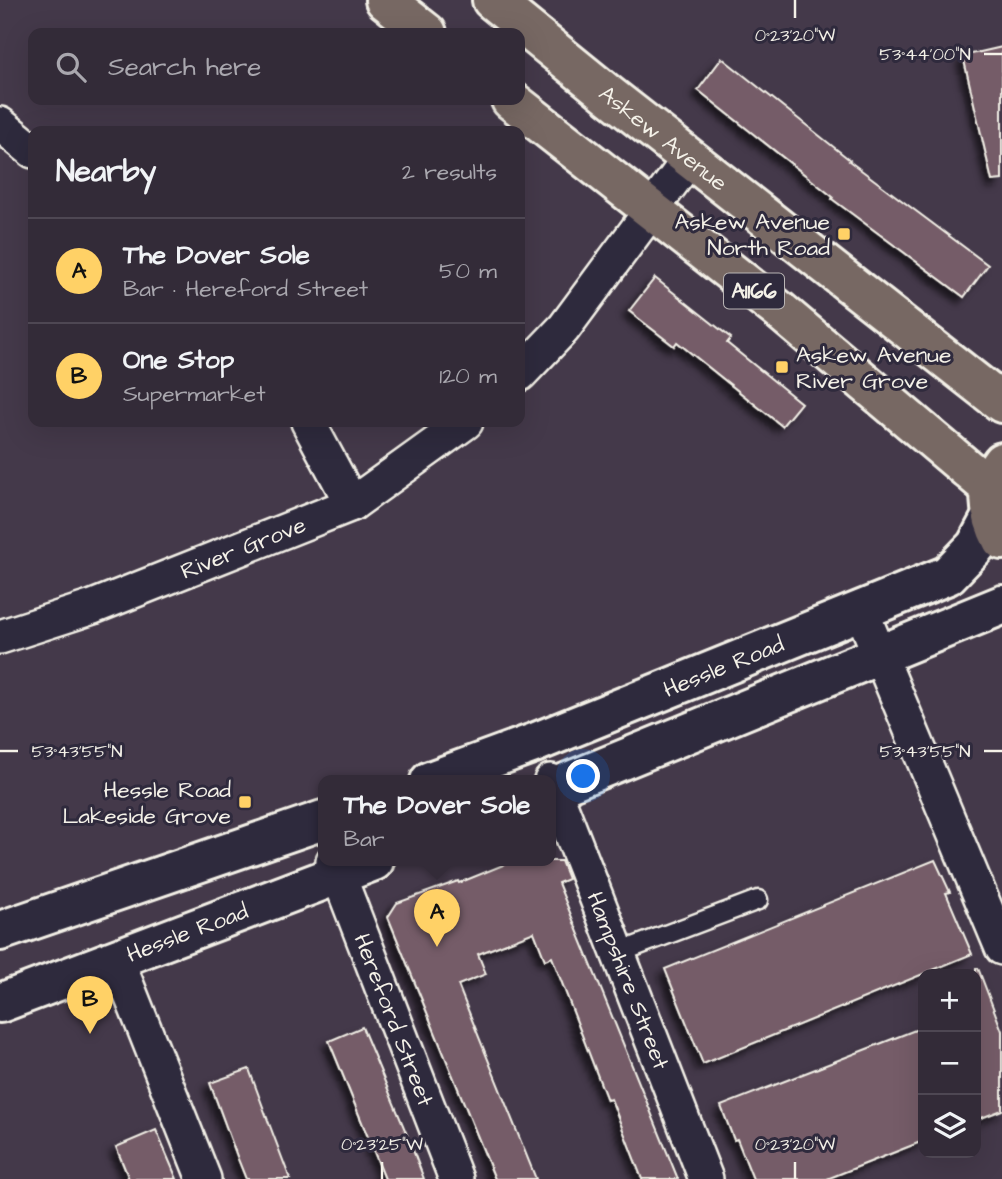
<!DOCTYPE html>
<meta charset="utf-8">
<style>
:root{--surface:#332b38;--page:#3b3340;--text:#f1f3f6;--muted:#a9a7ae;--line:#4e4753;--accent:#ffd166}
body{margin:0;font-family:"Architects Daughter",sans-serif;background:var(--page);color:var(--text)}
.controls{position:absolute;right:21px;bottom:21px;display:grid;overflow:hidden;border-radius:14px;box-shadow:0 7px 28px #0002}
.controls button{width:63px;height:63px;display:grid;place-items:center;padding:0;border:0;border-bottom:2px solid var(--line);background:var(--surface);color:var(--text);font:35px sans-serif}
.you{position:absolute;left:584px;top:777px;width:24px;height:24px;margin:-18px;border:5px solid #fff;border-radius:50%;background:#1a73e8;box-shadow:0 0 0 10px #1a73e833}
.badge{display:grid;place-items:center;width:46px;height:46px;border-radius:50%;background:var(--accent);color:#111;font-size:23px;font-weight:700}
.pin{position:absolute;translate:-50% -58px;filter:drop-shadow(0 2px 4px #0008)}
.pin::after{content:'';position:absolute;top:37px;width:24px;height:21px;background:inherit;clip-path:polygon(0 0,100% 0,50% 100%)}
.popup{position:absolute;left:318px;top:775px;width:238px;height:91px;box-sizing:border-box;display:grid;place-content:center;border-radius:14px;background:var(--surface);filter:drop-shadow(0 2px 5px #0005);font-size:23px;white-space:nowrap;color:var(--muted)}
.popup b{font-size:26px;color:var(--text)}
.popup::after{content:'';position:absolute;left:50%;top:100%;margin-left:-14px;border:14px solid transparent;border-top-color:var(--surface)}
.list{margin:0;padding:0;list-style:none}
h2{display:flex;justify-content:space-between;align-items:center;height:91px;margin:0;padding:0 28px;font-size:30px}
h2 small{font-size:23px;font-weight:400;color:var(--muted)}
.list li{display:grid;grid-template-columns:46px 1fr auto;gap:21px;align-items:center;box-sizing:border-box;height:105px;padding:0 28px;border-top:2px solid var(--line)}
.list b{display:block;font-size:26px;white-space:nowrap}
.list p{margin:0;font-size:23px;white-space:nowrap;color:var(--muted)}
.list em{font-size:23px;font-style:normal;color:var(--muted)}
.icon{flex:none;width:38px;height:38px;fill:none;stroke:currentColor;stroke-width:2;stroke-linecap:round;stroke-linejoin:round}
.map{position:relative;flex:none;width:1002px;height:1179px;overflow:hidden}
.search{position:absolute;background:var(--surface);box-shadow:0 7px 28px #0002;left:28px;top:28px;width:497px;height:77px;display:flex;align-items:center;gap:18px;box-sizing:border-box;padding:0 24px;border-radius:14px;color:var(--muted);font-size:26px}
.panel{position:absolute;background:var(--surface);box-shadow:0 7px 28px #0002;left:28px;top:126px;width:497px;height:301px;border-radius:14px}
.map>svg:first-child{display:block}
.building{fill:#745c67;stroke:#f4f1e8;stroke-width:2;filter:url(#shadow)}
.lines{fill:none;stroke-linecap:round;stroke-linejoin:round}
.lane-casing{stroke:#f4f1e8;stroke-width:23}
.street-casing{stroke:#f4f1e8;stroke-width:38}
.secondary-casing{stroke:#f4f1e8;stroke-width:44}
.primary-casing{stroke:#f4f1e8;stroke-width:44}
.lane{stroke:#2f2a3d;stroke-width:18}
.street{stroke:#2f2a3d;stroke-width:33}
.secondary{stroke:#2f2a3d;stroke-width:38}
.primary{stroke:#776864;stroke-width:38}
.ticks{fill:none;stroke:#f4f1e8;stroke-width:2.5}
.poi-dot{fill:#ffd166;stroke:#2f2a3d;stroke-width:2.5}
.labels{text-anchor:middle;stroke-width:6;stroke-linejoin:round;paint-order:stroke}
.shield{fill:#2f2a3d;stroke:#b9b5b5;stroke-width:2}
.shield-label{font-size:21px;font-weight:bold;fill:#f4f1e8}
.street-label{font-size:23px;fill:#f4f1e8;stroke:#2f2a3d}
.poi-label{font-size:23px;fill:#f4f1e8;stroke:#2f2a3d;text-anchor:end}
.ticks-label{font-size:18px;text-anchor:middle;fill:#f4f1e8;stroke:#2f2a3d;stroke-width:6;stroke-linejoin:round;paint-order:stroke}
</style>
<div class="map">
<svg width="1002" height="1179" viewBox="0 0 1002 1179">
<defs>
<filter id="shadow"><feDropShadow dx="-6" dy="6" stdDeviation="3.5" flood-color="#0009"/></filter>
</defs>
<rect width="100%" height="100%" fill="#44394a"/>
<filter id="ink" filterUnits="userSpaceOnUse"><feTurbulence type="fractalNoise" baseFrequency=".0143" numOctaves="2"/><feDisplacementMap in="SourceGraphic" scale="14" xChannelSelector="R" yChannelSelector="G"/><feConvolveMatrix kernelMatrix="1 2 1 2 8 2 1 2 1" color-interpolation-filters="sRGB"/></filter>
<g filter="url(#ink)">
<g class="building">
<path d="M1002,47v133l-10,1 -29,-125z"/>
<path d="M722,58l128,102 -1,1 139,104 -24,32 -132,-98 1,-2 -135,-107z"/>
<path d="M655,278l76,60 -4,5 74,60 -19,23 -105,-84 -3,4 -45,-35z"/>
<path d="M935,860l15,32 -4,1 26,61 -269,110 -38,-95z"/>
<path d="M513,861h48l7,18 -10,4 120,296h-36l-31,-80 -4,1 -55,-143 -7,3 -11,-28 -56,22 8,20 -28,11 78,194h-41l-107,-262 9,-14 61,-22 1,2z"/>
<path d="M976,968h2l24,63v79l-26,10z"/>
<path d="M362,1027l46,110 16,42h-39l-56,-138z"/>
<path d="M923,1027v114l-96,38h-74l-16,-40 -3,1 -13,-34z"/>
<path d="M249,1069l21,57 20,53h-44l-8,-20 -28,-76z"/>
<path d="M156,1130l21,49h-48l-13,-32z"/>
</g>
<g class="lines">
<g class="lane-casing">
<path id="lane" d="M618,953l140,-53"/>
</g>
<g class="street-casing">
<g id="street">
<path d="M0,124l33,27"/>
<path d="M520,374l44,-46 126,-170"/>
<path d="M308,422l44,82"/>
<path d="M861,610l141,338"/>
<path id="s1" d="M0,637l93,-30 259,-103 114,-82"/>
<path id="s2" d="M551,781l155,398"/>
<path id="s3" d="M333,861l123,318"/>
<path d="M117,960l87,219"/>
</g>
</g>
<g class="secondary-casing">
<g id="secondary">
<path id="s4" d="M430,781l104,-38 414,-168 28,-29 15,-28"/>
<path d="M551,789l451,-184"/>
<path d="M0,931l323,-111"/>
<path id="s5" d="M0,1003l374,-142"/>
</g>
</g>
<g class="primary-casing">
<g id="primary">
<path d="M385,0l42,33"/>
<path id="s6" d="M492,0l117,95 393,308"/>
<path d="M511,100l268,210 211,178"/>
<path d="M1002,462c-18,23 -13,54 0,78"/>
</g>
</g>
<use href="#lane" class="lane"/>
<use href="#street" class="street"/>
<use href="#secondary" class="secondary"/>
<use href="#primary" class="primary"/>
</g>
</g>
<path class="ticks" d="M795,0v18M984,54h18M0,751h18M984,751h18M382,1162v17M795,1162v17"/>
<g class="poi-dot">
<rect x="837" y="227" width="14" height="14" rx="3.5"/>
<rect x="775" y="360" width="14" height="14" rx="3.5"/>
<rect x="238" y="795" width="14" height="14" rx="3.5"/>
</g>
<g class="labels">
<rect class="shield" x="724" y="273.5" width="60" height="35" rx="5"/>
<g class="shield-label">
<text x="754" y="298">A1166</text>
</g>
<g class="street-label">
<text dy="8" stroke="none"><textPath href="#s6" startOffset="220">Askew Avenue</textPath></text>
<text dy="8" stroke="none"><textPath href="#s1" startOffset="259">River Grove</textPath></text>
<text dy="8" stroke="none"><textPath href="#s4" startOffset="315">Hessle Road</textPath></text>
<text dy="8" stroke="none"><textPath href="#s5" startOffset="200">Hessle Road</textPath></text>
<text dy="8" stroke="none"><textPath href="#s2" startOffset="214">Hampshire Street</textPath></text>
<text dy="8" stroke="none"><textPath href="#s3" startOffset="170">Hereford Street</textPath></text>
</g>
<g class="poi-label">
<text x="830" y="229">Askew Avenue<tspan x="830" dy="26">North Road</tspan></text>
<text x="796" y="362" text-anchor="start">Askew Avenue<tspan x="796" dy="26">River Grove</tspan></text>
<text x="231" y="797">Hessle Road<tspan x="231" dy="26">Lakeside Grove</tspan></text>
</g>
</g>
<g class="ticks-label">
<text x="795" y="41">0°23'20"W</text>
<text x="925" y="60">53°44'00"N</text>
<text x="77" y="757">53°43'55"N</text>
<text x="925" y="757">53°43'55"N</text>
<text x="382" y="1150">0°23'25"W</text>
<text x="795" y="1150">0°23'20"W</text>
</g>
</svg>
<div class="controls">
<button>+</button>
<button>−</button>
<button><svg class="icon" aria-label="layers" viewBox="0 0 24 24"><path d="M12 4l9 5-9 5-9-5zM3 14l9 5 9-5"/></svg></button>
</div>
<div class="you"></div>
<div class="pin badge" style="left:437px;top:947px">A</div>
<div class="popup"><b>The Dover Sole</b>Bar</div>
<div class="pin badge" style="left:90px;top:1034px">B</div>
<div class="search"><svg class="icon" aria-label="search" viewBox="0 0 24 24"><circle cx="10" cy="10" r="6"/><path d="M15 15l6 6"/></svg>Search here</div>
<section class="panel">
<h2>Nearby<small>2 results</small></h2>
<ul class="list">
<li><span class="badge">A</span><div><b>The Dover Sole</b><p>Bar · Hereford Street</p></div><em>50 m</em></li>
<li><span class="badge">B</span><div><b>One Stop</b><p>Supermarket</p></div><em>120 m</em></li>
</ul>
</section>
</div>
